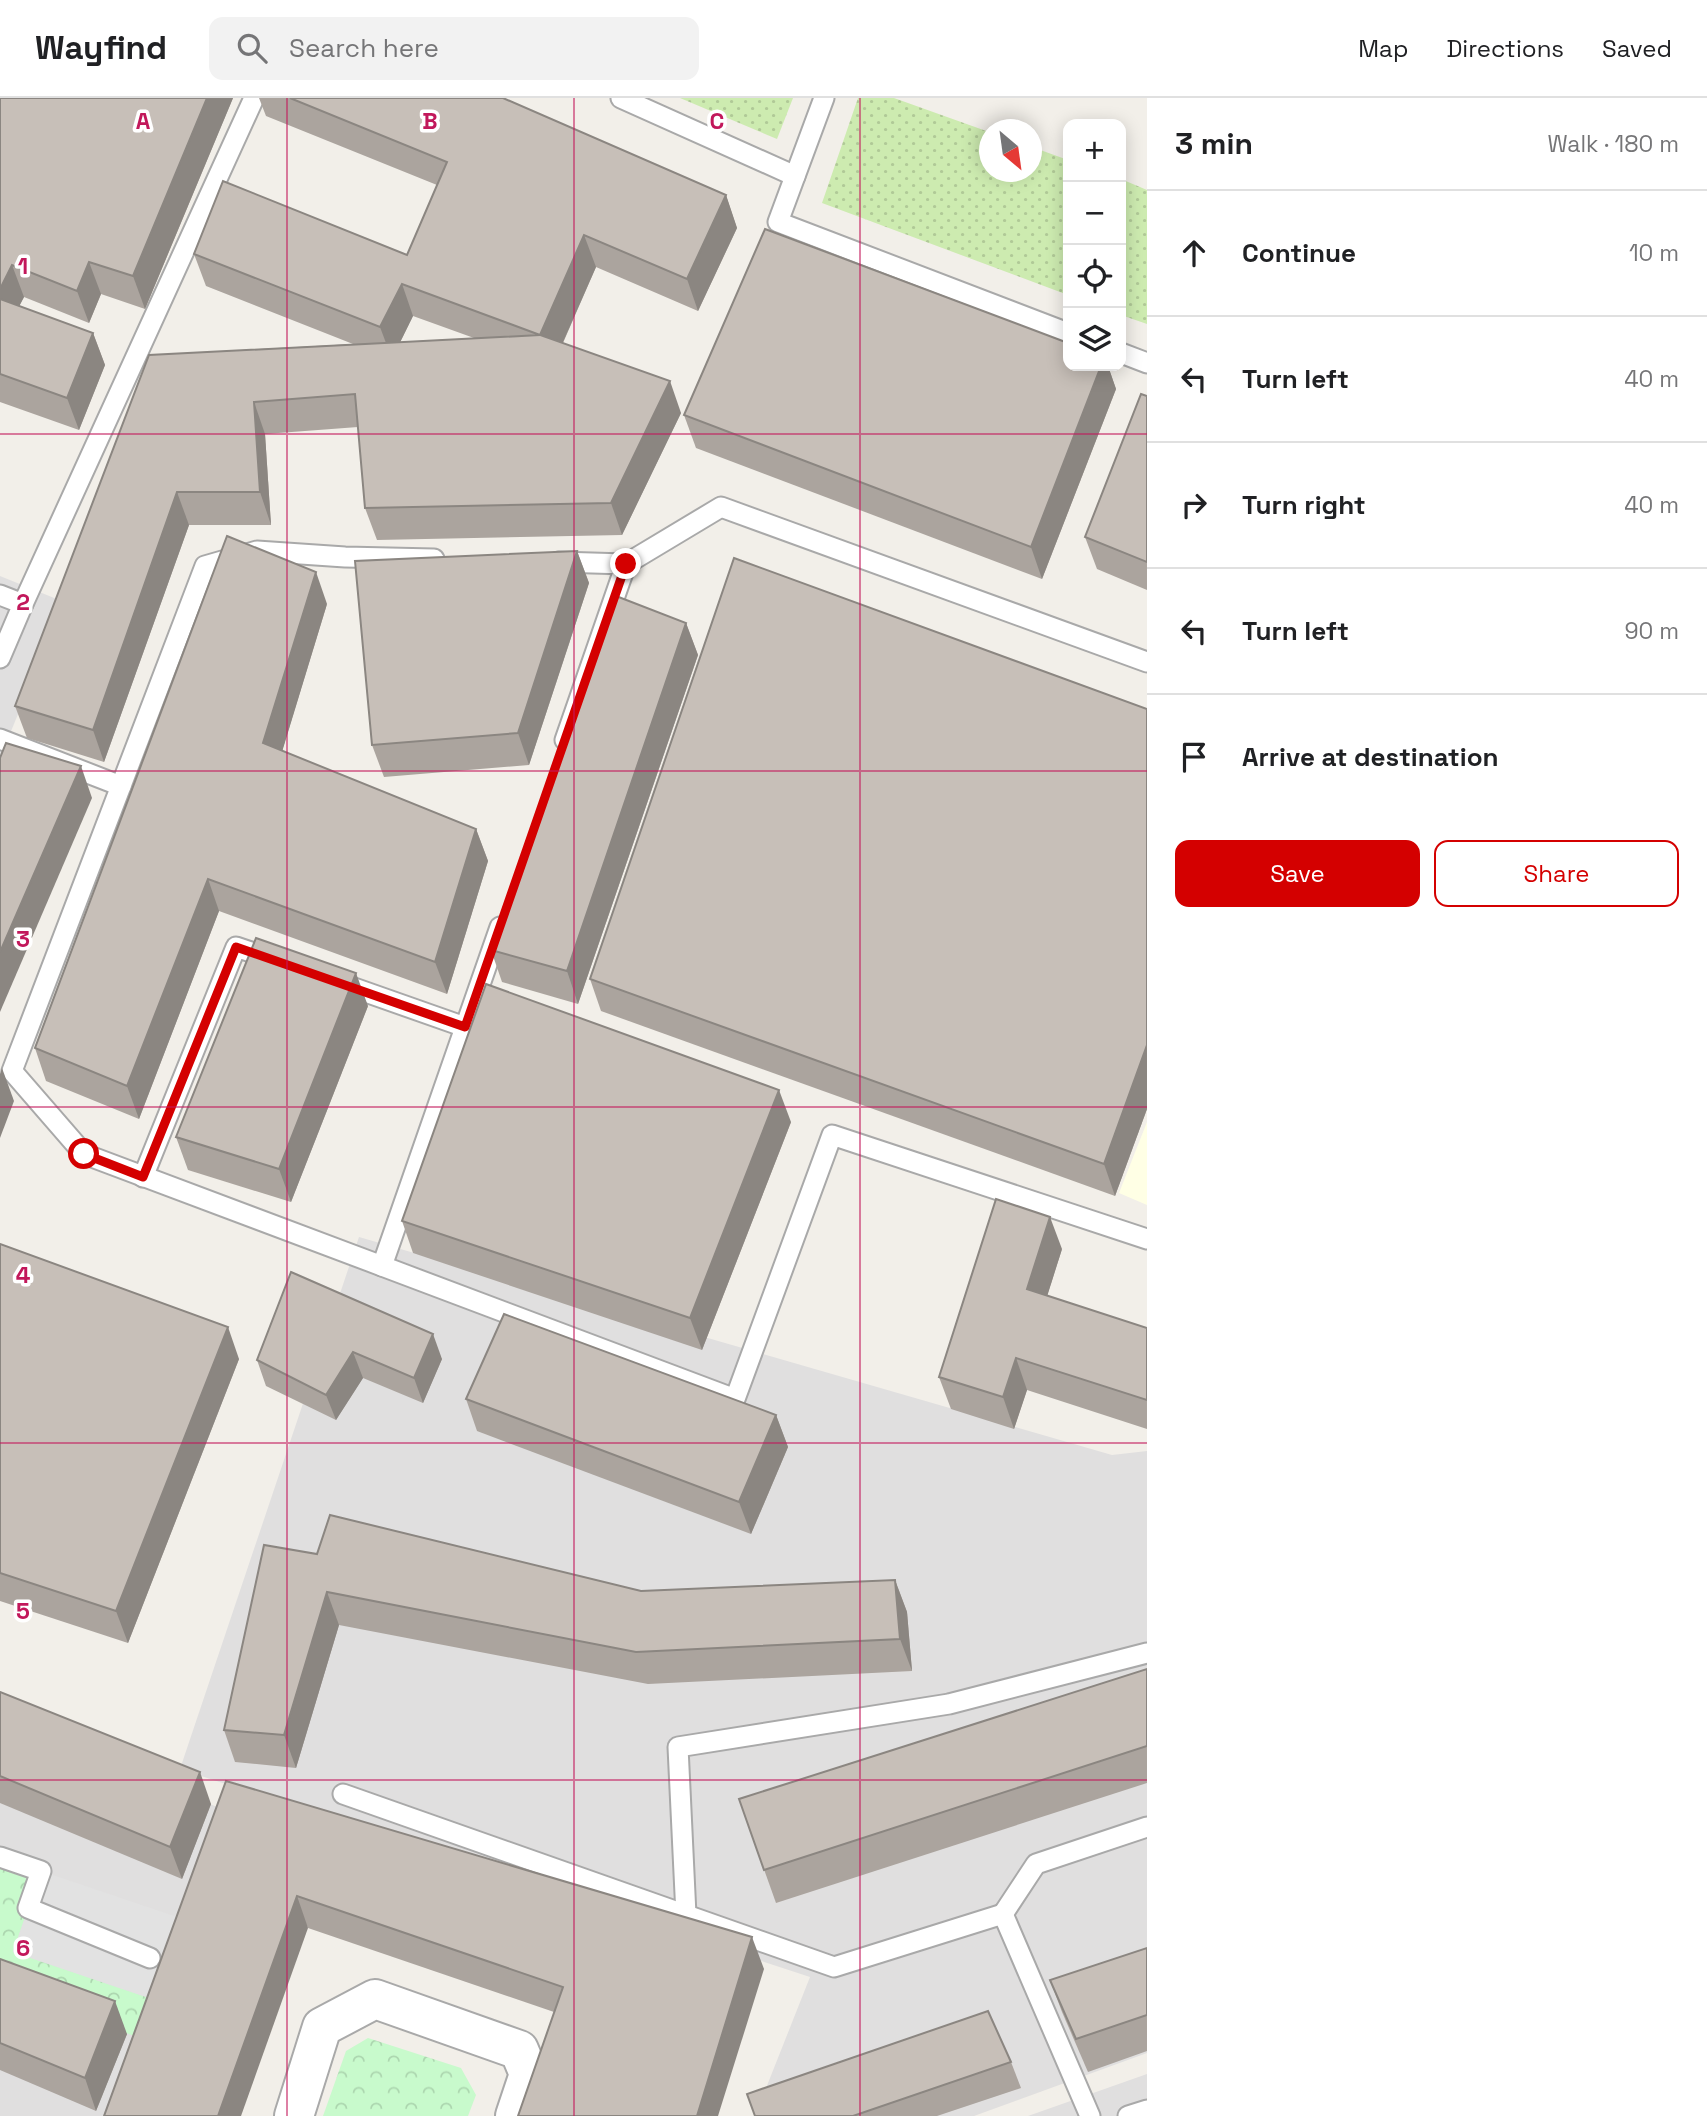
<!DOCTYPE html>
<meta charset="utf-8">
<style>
:root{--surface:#fff;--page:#f2f2f2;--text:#202124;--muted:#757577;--line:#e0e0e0;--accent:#d40000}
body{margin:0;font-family:"Space Grotesk",sans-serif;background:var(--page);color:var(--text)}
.controls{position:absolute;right:21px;top:21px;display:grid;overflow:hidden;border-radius:14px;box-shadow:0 4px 18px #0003}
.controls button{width:63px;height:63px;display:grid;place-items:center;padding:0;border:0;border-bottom:2px solid var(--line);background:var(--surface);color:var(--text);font:35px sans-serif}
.compass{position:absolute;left:979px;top:21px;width:63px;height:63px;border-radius:50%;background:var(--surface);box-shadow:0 4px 18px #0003;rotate:151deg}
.stop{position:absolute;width:21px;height:21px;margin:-16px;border:5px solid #d40000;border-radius:50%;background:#fff}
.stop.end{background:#d40000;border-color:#fff;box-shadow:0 2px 7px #0008}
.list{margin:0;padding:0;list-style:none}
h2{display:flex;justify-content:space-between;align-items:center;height:91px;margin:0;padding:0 28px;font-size:30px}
h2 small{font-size:23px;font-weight:400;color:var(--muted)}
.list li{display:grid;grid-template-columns:46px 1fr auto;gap:21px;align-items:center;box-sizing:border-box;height:126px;padding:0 28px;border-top:2px solid var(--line)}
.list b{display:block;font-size:26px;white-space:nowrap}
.list em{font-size:23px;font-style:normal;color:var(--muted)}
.actions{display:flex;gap:14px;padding:21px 28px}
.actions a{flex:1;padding:16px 0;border:2px solid var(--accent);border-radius:14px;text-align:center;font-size:24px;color:var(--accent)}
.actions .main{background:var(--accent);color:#fff}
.icon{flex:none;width:38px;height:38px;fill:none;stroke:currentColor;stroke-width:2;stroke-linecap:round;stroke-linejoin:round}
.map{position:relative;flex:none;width:1147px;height:2018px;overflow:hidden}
header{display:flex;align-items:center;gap:42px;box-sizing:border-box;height:98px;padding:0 35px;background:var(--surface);border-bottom:2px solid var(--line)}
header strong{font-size:33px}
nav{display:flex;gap:38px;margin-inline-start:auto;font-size:24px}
.search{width:490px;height:63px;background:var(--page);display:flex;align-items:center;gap:18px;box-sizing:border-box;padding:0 24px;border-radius:14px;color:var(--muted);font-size:26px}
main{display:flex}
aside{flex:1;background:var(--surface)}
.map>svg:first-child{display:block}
.residential{fill:#e0dfdf}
.education{fill:#ffffe5}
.grass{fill:url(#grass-dots)}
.park{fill:url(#park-crowns)}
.parking{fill:#e2e2e2}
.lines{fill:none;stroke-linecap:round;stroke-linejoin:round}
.service-casing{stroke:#a9a9a9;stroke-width:23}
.minor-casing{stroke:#a9a9a9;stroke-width:42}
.service{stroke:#fff;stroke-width:19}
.minor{stroke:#fff;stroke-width:38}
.wall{fill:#aba49e;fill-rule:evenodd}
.shaded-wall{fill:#8b8681}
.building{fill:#c7bfb8;stroke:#8b8681;stroke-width:2}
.route{stroke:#d40000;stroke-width:9}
.grid{fill:none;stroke:#c2185b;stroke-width:2;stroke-opacity:0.55}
.grid-label{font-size:23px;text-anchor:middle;font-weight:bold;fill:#c2185b;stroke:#fff;stroke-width:7;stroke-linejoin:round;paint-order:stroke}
</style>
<header>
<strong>Wayfind</strong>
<div class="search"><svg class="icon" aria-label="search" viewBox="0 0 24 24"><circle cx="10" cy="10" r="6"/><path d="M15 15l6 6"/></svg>Search here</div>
<nav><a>Map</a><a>Directions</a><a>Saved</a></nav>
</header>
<main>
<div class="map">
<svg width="1147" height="2018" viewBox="0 0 1147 2018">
<defs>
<pattern id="grass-dots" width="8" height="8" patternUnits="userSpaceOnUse" patternTransform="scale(1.75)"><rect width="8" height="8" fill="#cdebb0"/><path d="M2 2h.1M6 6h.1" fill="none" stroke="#b0c997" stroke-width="1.8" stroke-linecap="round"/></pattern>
<pattern id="park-crowns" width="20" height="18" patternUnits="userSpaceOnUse" patternTransform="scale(1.75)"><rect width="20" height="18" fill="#c8facc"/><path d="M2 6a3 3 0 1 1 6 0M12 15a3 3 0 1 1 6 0" fill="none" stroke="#acd6af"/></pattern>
</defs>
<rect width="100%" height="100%" fill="#f2efe9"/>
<g class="residential">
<path d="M0,478l64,26 -64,156z"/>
<path d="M359,1139l753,218 35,-4v602l-173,63h-219l55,-139 -630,-208z"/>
<path d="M0,1629l234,86 -112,303h-122z"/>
<path d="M1147,1976v42h-119z"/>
</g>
<path class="education" d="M1147,1024v83l-28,-12z"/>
<g class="grass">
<path d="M680,0h113l-16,41z"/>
<path d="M858,0h36l95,34 1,40h42v-25l36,13v135l-246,-92z"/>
<path d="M1121,81l26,11v134l-26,-9z"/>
</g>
<g class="park">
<path d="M0,1759l41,14 -28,81 145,49 -10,40 -148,-54z"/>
<path d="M368,1940l93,30 15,27 -8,21h-145l23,-65z"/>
</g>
<path class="parking" d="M41,1773l145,49 -28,81 -145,-49z"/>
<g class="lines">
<g class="service-casing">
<g id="service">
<path d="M621,0l174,78"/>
<path d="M824,0l-46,124 290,111"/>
<path d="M1121,255l26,10"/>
<path d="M558,464l68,2"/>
<path d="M0,497l23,9 -23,54"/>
<path d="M23,506l231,-506"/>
<path d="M0,641l121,47"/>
<path d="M565,642l61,-176 95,-57 426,155"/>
<path d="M500,829l-118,339 353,133 97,-264 315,104"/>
<path d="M340,885l125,44"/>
<path d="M143,1079l93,-230 39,13"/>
<path d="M382,1168l-298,-112 -72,-83 193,-505 52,-15 88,6 89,2"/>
<path d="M343,1696l491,173 169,-53 87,202"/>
<path d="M0,1759l41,14 -13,37 122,50"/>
<path d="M1003,1816l33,-50 111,-37"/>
<path d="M686,1817l-8,-168 271,-43 198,-51"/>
<path d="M1128,2018l19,-6"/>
</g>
</g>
<g class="minor-casing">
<path id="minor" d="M294,2018l28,-89 53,-28 144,51 10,24 -14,42"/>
</g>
<use href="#service" class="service"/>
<use href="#minor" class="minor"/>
</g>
<g class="wall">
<path d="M0,0h233l-88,211 -44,-15 -12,29 -65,-26 -5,9 74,27 12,32 -26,65 -79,-28z"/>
<path d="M259,0h244l223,97 11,33 -39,83 -102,-44 -33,76 118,70 -59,122 -245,5 -12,-32 -7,-81 -93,7 6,91h-82l-85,237 -77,-24 -12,-32 134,-351 204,-11 -147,-58 -12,-32 213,1 30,-70 -171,-69zM413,218l61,22 -74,4z"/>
<path d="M1068,268h40l8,23 -74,190 -346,-131 -12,-33z"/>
<path d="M1147,298v194l-50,-21 -12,-32z"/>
<path d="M577,453l12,32 -60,182 -145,12 -12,-32z"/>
<path d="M327,506l-45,147 194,78 12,32 -41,133 -228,-83 -80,208 -93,-38 -11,-33z"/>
<path d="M686,525l12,32 -120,349 -76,-22 -11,-32z"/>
<path d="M1147,611v400l-32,87 -514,-185 -11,-32z"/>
<path d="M368,908l-77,196 -103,-32 -12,-33z"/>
<path d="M791,1024l-89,228 -289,-97 -11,-32z"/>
<path d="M0,1146l239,115 -111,284 -128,-42z"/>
<path d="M1062,1151l-15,47 100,32v101l-120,-39 -13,39 -63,-20 -12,-32z"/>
<path d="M291,1174l151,87 -19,44 -60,-25 -27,42 -70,-34 -9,-26z"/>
<path d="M466,1301l310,16 12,32 -37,87 -274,-103z"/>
<path d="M317,1456l324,37 254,-11 12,32 5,59 -264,13 -309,-59 -43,143 -61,-6 -11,-32z"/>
<path d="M1147,1571v114l-371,120 -37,-104z"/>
<path d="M0,1594l211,112 -29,75 -182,-76z"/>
<path d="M226,1683l538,188 -210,43 -246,-84z"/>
<path d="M1147,1850v103l-59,21 -26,-60 -12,-32z"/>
<path d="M0,1861l127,75 -31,77 -96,-41z"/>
<path d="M1011,1964l10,26 -84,28h-183z"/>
</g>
<g class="shaded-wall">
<path d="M207,0h26l-88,211 -12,-33z"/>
<path d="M726,97l11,33 -39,83 -11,-32z"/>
<path d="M584,137l12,32 -44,100 -12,-32z"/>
<path d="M89,164l12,32 -12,29 -12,-32z"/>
<path d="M12,167l12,32 -17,33 -7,-21v-20z"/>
<path d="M402,186l11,32 -21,43 -12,-32z"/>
<path d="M93,235l12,32 -26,65 -12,-32z"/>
<path d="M1101,268h7l8,23 -74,190 -11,-32z"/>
<path d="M670,283l11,32 -59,122 -11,-32z"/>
<path d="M254,304l11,32 6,91 -11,-33z"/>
<path d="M177,394l12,33 -85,237 -11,-32z"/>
<path d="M577,453l12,32 -60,182 -11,-32z"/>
<path d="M316,474l11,32 -52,171 -12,-32z"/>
<path d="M686,525l12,32 -120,349 -11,-33z"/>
<path d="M81,668l11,32 -92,214v-60z"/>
<path d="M476,731l12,32 -41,133 -12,-32z"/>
<path d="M208,781l11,32 -80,208 -12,-33z"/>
<path d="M356,875l12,33 -77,196 -12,-33z"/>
<path d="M1147,947v64l-32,87 -11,-32z"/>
<path d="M2,970l12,33 -14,37v-64z"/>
<path d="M779,992l12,32 -89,228 -12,-32z"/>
<path d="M1050,1119l12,32 -23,73 -12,-33z"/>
<path d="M228,1229l11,32 -111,284 -12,-32z"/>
<path d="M433,1236l9,25 -19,44 -9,-25z"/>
<path d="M353,1254l10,26 -27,42 -10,-25z"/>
<path d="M1016,1260l11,32 -13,39 -11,-32z"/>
<path d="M776,1317l12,32 -37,87 -12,-32z"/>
<path d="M895,1482l12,32 5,59 -12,-32z"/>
<path d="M327,1494l12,33 -43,143 -12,-33z"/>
<path d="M200,1674l11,32 -29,75 -12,-32z"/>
<path d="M297,1798l11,32 -67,188h-23z"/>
<path d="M752,1839l12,32 -46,147h-21z"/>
<path d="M115,1903l12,33 -31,77 -11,-33z"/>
</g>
<g class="building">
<path d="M0,0h207l-74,178 -44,-14 -12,29 -65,-26 -12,24z"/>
<path d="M290,0h213l223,97 -39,84 -103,-44 -44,100 130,46 -59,122 -246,5 -10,-114 -101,8 6,90h-83l-84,238 -78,-24 134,-351 391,-20 -138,-51 -22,43 -186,-73 29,-73 184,74 40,-93z"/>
<path d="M765,131l303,114v23h33l-70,181 -347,-132z"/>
<path d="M0,201l93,34 -26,65 -67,-24z"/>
<path d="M1141,296l6,2v166l-62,-25z"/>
<path d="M227,438l89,36 -53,171 213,86 -41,133 -227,-83 -81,207 -92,-38z"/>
<path d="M577,453l-59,182 -146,12 -17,-184z"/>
<path d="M734,460l413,151v336l-43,119 -514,-185z"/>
<path d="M616,498l70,27 -119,348 -76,-21z"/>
<path d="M6,645l75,23 -81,186v-194z"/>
<path d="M256,840l100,35 -77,196 -103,-32z"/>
<path d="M486,886l293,106 -89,228 -288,-97z"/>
<path d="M996,1101l54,18 -23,72 120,39v72l-131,-42 -13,39 -64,-20z"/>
<path d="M0,1146l228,83 -112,284 -116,-38z"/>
<path d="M291,1174l142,62 -19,44 -61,-26 -27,43 -69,-35z"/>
<path d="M504,1216l272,101 -37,87 -273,-103z"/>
<path d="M330,1417l311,76 254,-11 5,59 -264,13 -309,-60 -43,143 -60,-5 40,-185 53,9z"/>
<path d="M1147,1571v77l-383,124 -25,-71z"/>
<path d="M0,1594l200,80 -30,75 -170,-71z"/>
<path d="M226,1683l526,156 -55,179h-179l45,-129 -266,-91 -79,220h-114z"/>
<path d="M1147,1850v67l-71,24 -26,-59z"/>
<path d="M0,1861l115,42 -30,77 -85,-35z"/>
<path d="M988,1913l23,51 -158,54h-98l-8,-22z"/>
</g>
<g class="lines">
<path class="route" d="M84,1056l59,23 93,-230 229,80 161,-463"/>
</g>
<path class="grid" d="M287,0v2018M574,0v2018M860,0v2018M0,336h1147M0,673h1147M0,1009h1147M0,1345h1147M0,1682h1147"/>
<g class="grid-label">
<text x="143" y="31">A</text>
<text x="430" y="31">B</text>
<text x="717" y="31">C</text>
<text x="23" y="176">1</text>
<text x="23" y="512">2</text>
<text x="23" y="849">3</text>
<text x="23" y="1185">4</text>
<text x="23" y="1521">5</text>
<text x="23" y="1858">6</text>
</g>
</svg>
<div class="controls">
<button>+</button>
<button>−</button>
<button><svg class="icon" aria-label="locate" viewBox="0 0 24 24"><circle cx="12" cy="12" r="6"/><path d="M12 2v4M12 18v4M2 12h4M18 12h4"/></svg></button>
<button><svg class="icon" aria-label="layers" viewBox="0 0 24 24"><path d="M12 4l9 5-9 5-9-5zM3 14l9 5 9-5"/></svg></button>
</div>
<svg class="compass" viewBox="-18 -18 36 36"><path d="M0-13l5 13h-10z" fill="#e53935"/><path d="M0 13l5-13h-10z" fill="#757577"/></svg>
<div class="stop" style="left:84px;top:1056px"></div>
<div class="stop end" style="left:626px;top:466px"></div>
</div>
<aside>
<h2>3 min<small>Walk · 180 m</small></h2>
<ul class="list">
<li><svg class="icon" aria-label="ahead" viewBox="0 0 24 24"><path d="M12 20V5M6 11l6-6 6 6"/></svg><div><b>Continue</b></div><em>10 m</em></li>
<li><svg class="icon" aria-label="left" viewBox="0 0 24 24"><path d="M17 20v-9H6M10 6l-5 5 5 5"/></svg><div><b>Turn left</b></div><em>40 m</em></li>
<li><svg class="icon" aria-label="right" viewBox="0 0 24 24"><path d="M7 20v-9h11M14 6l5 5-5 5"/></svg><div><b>Turn right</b></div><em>40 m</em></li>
<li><svg class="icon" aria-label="left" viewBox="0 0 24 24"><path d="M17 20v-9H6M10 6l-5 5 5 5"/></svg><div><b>Turn left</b></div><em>90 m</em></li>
<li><svg class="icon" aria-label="arrive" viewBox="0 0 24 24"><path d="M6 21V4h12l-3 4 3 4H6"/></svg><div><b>Arrive at destination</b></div></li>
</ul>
<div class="actions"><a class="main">Save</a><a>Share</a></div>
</aside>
</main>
